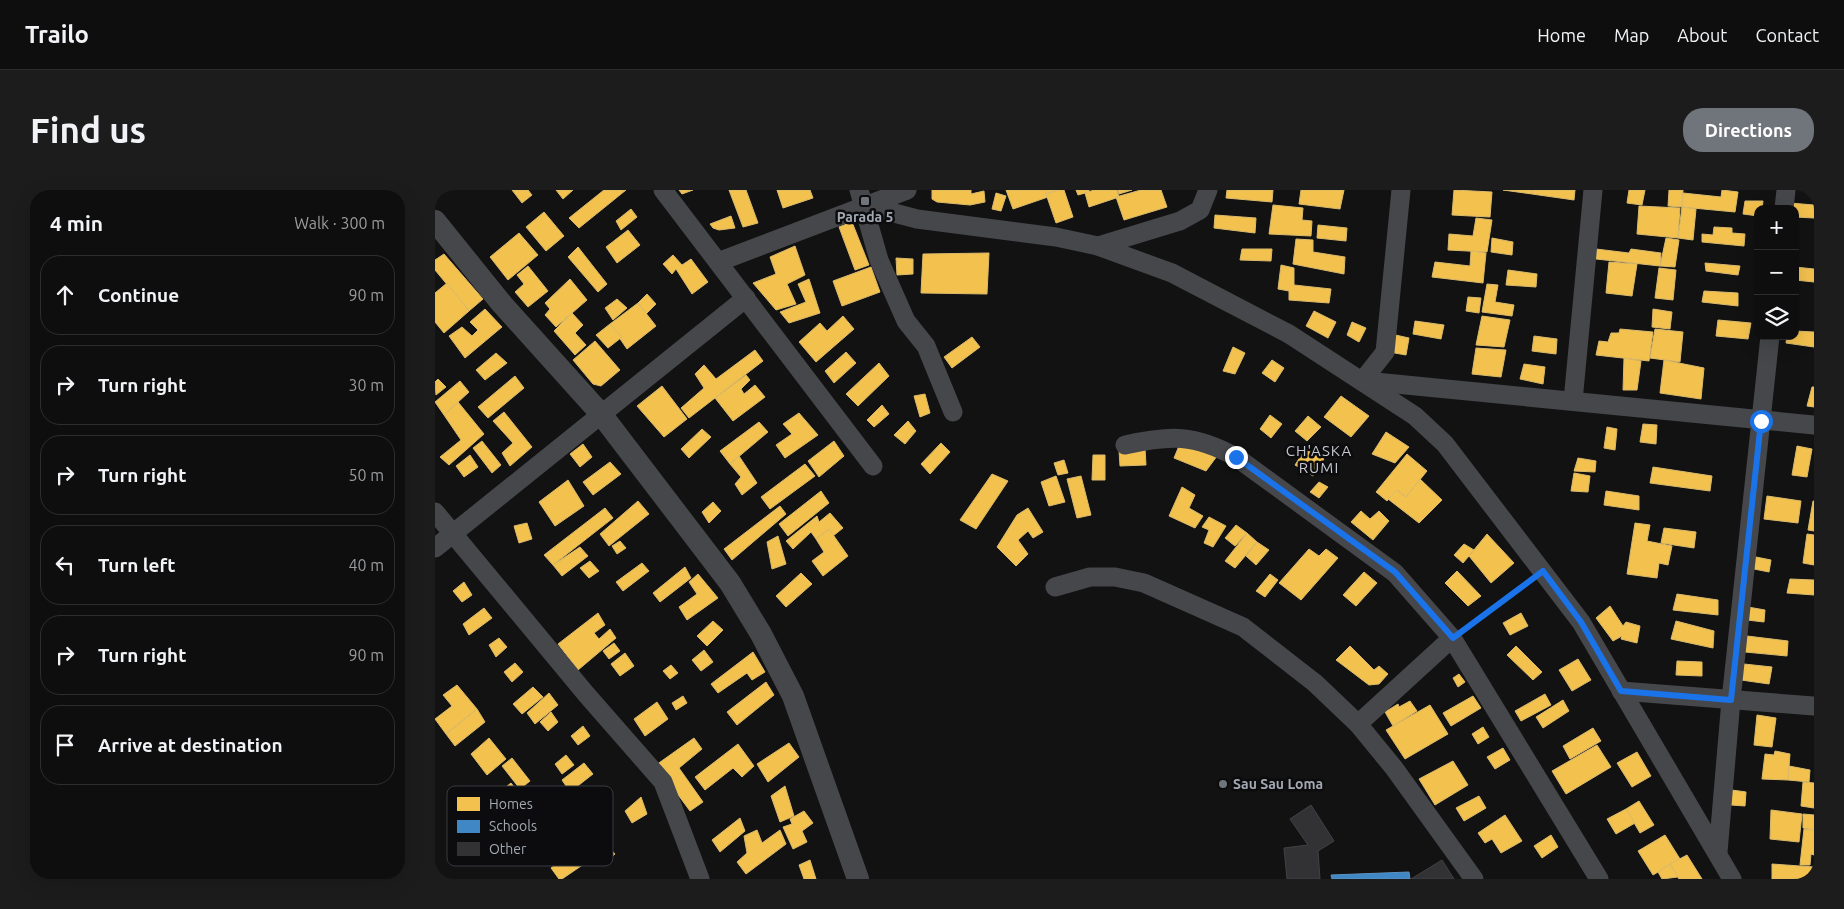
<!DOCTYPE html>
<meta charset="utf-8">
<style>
:root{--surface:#0e0e0e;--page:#1c1c1c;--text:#f1f3f6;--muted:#9b9c9e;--line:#2e2e2e;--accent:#70747b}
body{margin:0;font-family:Ubuntu,sans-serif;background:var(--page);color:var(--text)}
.controls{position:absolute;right:15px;top:15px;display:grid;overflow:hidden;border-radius:10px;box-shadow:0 5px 20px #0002}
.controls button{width:45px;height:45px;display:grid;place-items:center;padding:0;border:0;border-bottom:1px solid var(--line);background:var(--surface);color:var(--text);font:25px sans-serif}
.stop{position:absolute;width:15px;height:15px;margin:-11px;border:4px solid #1a73e8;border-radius:50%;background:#fff}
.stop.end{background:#1a73e8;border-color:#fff;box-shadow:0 1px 5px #0008}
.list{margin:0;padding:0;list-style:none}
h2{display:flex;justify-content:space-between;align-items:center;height:65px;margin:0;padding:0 20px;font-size:21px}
h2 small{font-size:16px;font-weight:400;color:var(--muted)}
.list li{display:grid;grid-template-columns:32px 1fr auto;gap:15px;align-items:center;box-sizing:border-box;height:80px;margin:0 10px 10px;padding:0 10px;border:1px solid var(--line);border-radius:20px}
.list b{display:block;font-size:19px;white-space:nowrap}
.list em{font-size:16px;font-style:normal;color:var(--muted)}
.icon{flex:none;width:28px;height:28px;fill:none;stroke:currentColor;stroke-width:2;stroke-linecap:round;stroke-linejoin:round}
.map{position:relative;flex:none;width:1379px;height:689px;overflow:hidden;border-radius:20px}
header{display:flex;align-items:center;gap:30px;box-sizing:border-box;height:70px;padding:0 25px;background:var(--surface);border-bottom:1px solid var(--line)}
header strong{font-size:24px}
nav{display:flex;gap:28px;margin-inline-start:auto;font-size:18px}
.intro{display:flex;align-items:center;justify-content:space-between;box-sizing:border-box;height:120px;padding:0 30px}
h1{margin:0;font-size:35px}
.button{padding:12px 22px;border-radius:20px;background:var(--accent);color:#fff;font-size:18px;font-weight:700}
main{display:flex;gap:30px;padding:0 30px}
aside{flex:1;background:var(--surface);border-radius:20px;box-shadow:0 5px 20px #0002}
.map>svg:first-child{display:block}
.homes{fill:#f2c14e;stroke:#daba6c}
.schools{fill:#3f88c5;stroke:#5d92c0}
.building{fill:#323235;stroke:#414246}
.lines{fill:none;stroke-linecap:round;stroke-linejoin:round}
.path{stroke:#48494c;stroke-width:3;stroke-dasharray:2.5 4;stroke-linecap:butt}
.minor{stroke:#46474b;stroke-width:19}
.tertiary{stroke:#46474b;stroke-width:22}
.route{stroke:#1a73e8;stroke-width:6}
.poi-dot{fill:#70747b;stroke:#0c0c0e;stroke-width:2}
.labels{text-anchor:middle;stroke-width:5;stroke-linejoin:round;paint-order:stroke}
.poi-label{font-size:14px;font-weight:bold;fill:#a3a9b3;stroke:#0c0c0e}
.neighbourhood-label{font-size:15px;letter-spacing:1px;fill:#c4c7cf;stroke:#0c0c0e}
.key{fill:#0c0c0e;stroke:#393b40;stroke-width:1}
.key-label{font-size:14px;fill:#a3a9b3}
</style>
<header>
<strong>Trailo</strong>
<nav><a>Home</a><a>Map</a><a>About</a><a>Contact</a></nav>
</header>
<div class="intro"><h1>Find us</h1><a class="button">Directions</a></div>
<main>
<aside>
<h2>4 min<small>Walk · 300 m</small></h2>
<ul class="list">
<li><svg class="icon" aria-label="ahead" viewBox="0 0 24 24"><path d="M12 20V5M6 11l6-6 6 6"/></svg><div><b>Continue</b></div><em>90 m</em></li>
<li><svg class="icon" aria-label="right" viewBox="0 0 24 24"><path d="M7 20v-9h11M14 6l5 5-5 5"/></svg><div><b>Turn right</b></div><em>30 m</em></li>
<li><svg class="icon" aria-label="right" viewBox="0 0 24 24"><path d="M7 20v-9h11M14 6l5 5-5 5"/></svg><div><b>Turn right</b></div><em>50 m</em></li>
<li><svg class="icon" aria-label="left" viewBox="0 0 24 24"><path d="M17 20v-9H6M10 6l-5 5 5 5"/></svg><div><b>Turn left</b></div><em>40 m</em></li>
<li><svg class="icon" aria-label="right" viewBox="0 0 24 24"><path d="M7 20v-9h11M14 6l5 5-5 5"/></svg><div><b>Turn right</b></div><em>90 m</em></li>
<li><svg class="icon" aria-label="arrive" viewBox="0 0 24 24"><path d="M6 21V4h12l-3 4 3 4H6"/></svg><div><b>Arrive at destination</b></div></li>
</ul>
</aside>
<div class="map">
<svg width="1379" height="689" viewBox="0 0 1379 689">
<rect width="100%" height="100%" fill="#121212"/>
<g class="homes">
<path d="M77,0h16l4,5 -10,8z"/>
<path d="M121,0h17l-10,9z"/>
<path d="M169,0h22l-47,38 -10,-10z"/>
<path d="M244,0h14l-11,4z"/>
<path d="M294,0h17l12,33 -15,4z"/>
<path d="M342,0h33l3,8 -30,10z"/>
<path d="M497,0h39v4l13,-3 1,11 -15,3 -33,-3 -5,-3z"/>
<path d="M571,0h39l3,7 -35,12z"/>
<path d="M610,0h13l-12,4z"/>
<path d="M623,0h6l9,27 -17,6 -10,-29z"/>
<path d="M641,0h13v2l-11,3z"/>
<path d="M659,0h23l2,7 -30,10 -4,-14z"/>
<path d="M683,0h14l-13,4z"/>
<path d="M706,0h20l6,17 -43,13 -8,-23z"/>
<path d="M792,0h46l-1,12 -46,-4z"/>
<path d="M866,0h43l-4,19 -41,-5z"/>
<path d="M1019,0l38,2 -2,25 -38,-2z"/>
<path d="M1068,0h30l-1,4z"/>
<path d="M1098,0h42l-1,10 -42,-6z"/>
<path d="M1194,0h16l-3,15 -15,-2z"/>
<path d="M1234,0h14l-1,17 -14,-1z"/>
<path d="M1287,0l16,2 -3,20 -53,-5 1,-14 38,4z"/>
<path d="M561,3l10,3 -5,15 -9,-2z"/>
<path d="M1310,11h18l-1,8h-4v7l-15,-2z"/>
<path d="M1355,13l24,2v13l-19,-1v-8h-6z"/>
<path d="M838,15l30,3 -1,12 10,1 -1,15 -42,-2z"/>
<path d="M1204,16l41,2 -2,30 -41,-4z"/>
<path d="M1247,17l14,2 -3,31 -15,-2z"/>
<path d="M196,19l6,8 -16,13 -5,-9z"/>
<path d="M109,22l20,24 -18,15 -20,-24z"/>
<path d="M780,25l41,3 -1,15 -41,-5z"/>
<path d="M296,26l4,12 -16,2 -6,-2 -3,-4z"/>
<path d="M1041,28l16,2 -5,32 -39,-2 1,-16 24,2z"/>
<path d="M417,32l17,43 -14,5 -16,-43z"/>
<path d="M883,35l29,3 -1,13 -29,-3z"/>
<path d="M1279,37l18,1v5l13,1 -1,12 -42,-4v-8l11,1z"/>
<path d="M193,40l12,15 -23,18 -11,-16z"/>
<path d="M84,43l19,22 -30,25 -18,-23z"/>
<path d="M1057,48l21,4 -1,13 -21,-3z"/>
<path d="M1231,48l13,2 -4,27 -15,-1z"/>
<path d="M861,49l17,1v12l32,5 -1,17 -51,-10z"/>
<path d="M360,56l10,29 -18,9 9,20 -20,6 -23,-27 23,-9 -6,-17z"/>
<path d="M143,57l29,37 -9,8 -30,-35z"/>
<path d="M807,59h30l-1,12 -31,-1z"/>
<path d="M1161,59l33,4 2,-4 30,4 -1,13 -64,-7z"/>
<path d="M1036,61l15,2 -3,30 -51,-6 3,-15 35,4z"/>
<path d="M554,63l-2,41 -66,-1 2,-39z"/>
<path d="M9,64l39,45 -14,12 -34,-41v-10z"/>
<path d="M238,65l9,10 9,-6 17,23 -16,12 -16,-25 -4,5 -9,-10z"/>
<path d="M461,68l17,1v15l-16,1z"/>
<path d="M1174,72l28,2 -5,32 -26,-3z"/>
<path d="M1270,73l35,3 -2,9 -32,-4z"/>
<path d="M846,75l13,3v17l37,4 -2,14 -40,-3v-9l-11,-2z"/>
<path d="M93,76l20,25 -20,16 -13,-15 9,-8 -7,-9z"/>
<path d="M436,77l9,25 -38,14 -9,-25z"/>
<path d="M1360,77l19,2v13l-19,-2z"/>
<path d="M1224,78l17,2 -3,30 -18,-2z"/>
<path d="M1073,80l29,4 -1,13 -30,-2z"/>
<path d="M135,89l17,21 -31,27 -11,-12 5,-6 -5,-6z"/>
<path d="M374,89l11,34 -31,10 -9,-11 26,-10 -8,-18z"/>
<path d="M12,93l22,28 -25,22 -9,-11v-29z"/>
<path d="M1052,94l11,1 -3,17 19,3 -2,11 -30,-4z"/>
<path d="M1269,101l34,2v13l-36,-4z"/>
<path d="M212,104l9,10 -10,10 -8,-11z"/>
<path d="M1033,107l13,1 -2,15 -13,-2z"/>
<path d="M182,109l10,9 -14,12 -8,-12z"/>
<path d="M203,113l18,23 -29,23 -17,-25z"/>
<path d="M50,119l17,18 -37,31 -16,-22 13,-9 10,9 6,-6 -8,-8z"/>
<path d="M1218,119l19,3 -2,17 -18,-2z"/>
<path d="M879,121l22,11 -8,16 -22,-12z"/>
<path d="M137,123l11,12 -8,8 11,12 -11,10 -21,-24z"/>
<path d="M408,126l11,13 -38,33 -17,-20 21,-19 7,8z"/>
<path d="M1047,126l28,4 -6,27 -28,-2z"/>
<path d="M1283,130l33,3 -3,16 -32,-3z"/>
<path d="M980,131l29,4 -3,14 -28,-5z"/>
<path d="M917,132l14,6 -7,14 -12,-7z"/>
<path d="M175,134l12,13 -14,11 -12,-13z"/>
<path d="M1185,139l33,3 -4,29 -53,-6 3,-14 9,1 3,-9h8z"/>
<path d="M1220,139l28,3 -3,30 -30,-4z"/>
<path d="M1360,141l19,1v15l-28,-4 1,-7h8z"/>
<path d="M956,144l18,4 -3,17 -17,-3z"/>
<path d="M1099,146l23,3 -1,15 -24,-3z"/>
<path d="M537,147l8,10 -28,21 -8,-11z"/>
<path d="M160,151l25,29 -19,16 -8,-2 -20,-24z"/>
<path d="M798,157l12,6 -10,21 -12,-3z"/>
<path d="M1041,158l30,2 -5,27 -29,-3z"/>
<path d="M320,160l8,11 -74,57 -8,-10 23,-20 -9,-14 9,-9 12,14z"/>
<path d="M411,162l10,11 -22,20 -9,-12z"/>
<path d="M61,163l11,10 -22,17 -9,-10z"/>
<path d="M1189,168l17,3 -4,29h-14z"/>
<path d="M837,170l12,8 -9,14 -13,-9z"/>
<path d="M1229,170l40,8 -3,31 -41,-6z"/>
<path d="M444,173l10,13 -31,30 -12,-12z"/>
<path d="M1089,174l21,3 -2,17 -23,-5z"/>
<path d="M311,185l4,5 -9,9 3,5 11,-9 10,12 -32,24 -18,-23z"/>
<path d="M80,186l9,12 -36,30 -10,-11z"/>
<path d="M3,189l8,8 -10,8 -1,-13z"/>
<path d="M25,191l9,11 -25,23 -9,-13z"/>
<path d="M227,196l25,33 -23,18 -27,-31z"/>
<path d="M1377,197h2v20l-7,-1z"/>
<path d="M490,204l5,19 -10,4 -6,-21z"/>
<path d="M906,206l28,20 -18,21 -27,-20z"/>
<path d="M23,212l26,32 -35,31 -9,-8 21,-17 -17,-25z"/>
<path d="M447,215l7,9 -15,13 -7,-7z"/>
<path d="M69,222l28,35 -22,19 -8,-13 11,-10 -20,-22z"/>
<path d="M364,223l19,22 -33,23 -9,-13 16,-11 -9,-10z"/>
<path d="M835,225l12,9 -11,14 -11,-9z"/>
<path d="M873,226l13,11 -14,14 -12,-10z"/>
<path d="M473,231l8,10 -11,13 -11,-9z"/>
<path d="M324,232l9,10 -38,32 -10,-13z"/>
<path d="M1208,234l14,1 -1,19 -16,-2z"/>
<path d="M1172,237l10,2 -2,21 -11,-2z"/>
<path d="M267,239l9,8 -22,21 -8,-9z"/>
<path d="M951,242l23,15 -14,16 -23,-9z"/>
<path d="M47,251l19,24 -9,8 -19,-25z"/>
<path d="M399,251l10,15 -25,21 -11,-16z"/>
<path d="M746,251l36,15 -11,15 -32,-13z"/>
<path d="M506,253l9,9 -20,22 -9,-10z"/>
<path d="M148,254l9,13 -12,10 -10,-13z"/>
<path d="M1362,256l15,3 -5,28 -15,-2z"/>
<path d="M710,258l1,17 -26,1 -1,-16z"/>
<path d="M871,258l18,11 -11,17 -18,-11z"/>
<path d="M972,264l20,17 -21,26 -9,-7 -10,11 -11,-9z"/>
<path d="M35,265l8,12 -14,10 -8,-11z"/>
<path d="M658,265h12v25h-13z"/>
<path d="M304,266l18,27 -15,12 -7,-11 6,-7 -11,-13z"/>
<path d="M1143,268l18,3 -1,11 -21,-1z"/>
<path d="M629,270l4,13 -10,2 -4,-12z"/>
<path d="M175,272l11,12 -28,21 -10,-13z"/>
<path d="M370,274l10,12 -45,33 -9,-12z"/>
<path d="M1218,277l59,9 -2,15 -60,-8z"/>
<path d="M1139,283l16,3 -2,16 -17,-1z"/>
<path d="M557,284l16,7 -32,48 -16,-9z"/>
<path d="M621,286l9,26 -16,4 -8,-24z"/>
<path d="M646,286l10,39 -14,3 -10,-39z"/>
<path d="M985,289l22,21 -23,23 -31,-24 9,-9 9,7z"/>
<path d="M133,290l16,26 -29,20 -16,-24z"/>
<path d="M884,292l9,5 -9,11 -9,-6z"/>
<path d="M747,297l13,8 -6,13 14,8 -8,12 -26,-12z"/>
<path d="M386,301l8,12 -41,33 -9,-12z"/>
<path d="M1171,301l33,5v14l-35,-5z"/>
<path d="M1332,306l34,5 -3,22 -34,-4z"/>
<path d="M203,311l11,13 -40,32 -9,-12z"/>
<path d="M1378,311h1v30l-6,-1z"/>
<path d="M278,312l8,9 -12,12 -7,-11z"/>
<path d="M345,316l6,8 -54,46 -8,-11z"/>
<path d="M170,318l8,10 -60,47 -9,-10z"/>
<path d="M593,318l15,24 -10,6 -5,-7 -10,9 10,14 -12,12 -19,-19 20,-32z"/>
<path d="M926,321l9,8 9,-8 10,10 -16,19 -22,-18z"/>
<path d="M395,323l13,15 -10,8 -4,-7 -13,10 -5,-7 -18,17 -7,-8 31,-25 2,6z"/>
<path d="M774,327l17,9 -13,21 -9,-4 5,-13 -7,-3z"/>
<path d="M92,333l5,16 -13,4 -5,-17z"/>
<path d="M1200,333l15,2 -3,16 25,5 -4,19 -9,-2 -2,15 -30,-4z"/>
<path d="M801,335l11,8 -12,13 -10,-8z"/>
<path d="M1229,338l32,4 -2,16 -33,-5z"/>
<path d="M394,339l19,27 -25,20 -11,-15 12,-9 -8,-13z"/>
<path d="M812,343l10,9 -22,26 -10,-7z"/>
<path d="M1052,344l27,29 -23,20 -22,-27z"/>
<path d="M1372,344l7,1v30l-11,-2z"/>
<path d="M343,346l8,28 -14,5 -5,-27z"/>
<path d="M185,351l6,7 -9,6 -5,-8z"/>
<path d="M822,352l12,8 -13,15 -10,-9z"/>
<path d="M1029,354l10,6 -11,13 -9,-8z"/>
<path d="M145,357l8,9 -26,20 -9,-11z"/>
<path d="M874,359l10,7 7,-7 12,9 -37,42 -22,-17z"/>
<path d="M1321,367l15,3 -2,12 -15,-3z"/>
<path d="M155,371l9,10 -10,7 -9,-10z"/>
<path d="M207,373l7,8 -26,20 -7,-9z"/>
<path d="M250,377l6,11 -31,24 -7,-9z"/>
<path d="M1022,381l24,25 -13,10 -23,-23z"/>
<path d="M929,382l13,11 -21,23 -13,-11z"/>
<path d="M366,383l11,11 -26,23 -10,-11z"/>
<path d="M263,384l20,24 -31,22 -8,-13 18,-13 -8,-12z"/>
<path d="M835,384l8,6 -13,17 -9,-6z"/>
<path d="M1355,389l24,1v15l-27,-2z"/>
<path d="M29,392l8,13 -10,7 -9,-11z"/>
<path d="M1242,404l41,6v15l-45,-5z"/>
<path d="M1175,416l13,20 3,-4 14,4 -3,17 -16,-4 1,-3 -9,5 -17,-23z"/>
<path d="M1313,417l17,3 -1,12 -17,-2z"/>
<path d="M49,418l8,10 -23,17 -6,-11z"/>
<path d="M163,423l7,12 -11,8 5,6 11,-10 6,9 -38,32 -20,-26z"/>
<path d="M1086,423l7,13 -18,9 -7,-12z"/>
<path d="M278,431l10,9 -16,16 -10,-10z"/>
<path d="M1241,431l38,10 -1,17 -42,-9z"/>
<path d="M1312,446l41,5 -1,15 -42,-4z"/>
<path d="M64,448l8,9 -11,10 -7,-12z"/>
<path d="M179,453l6,8 -11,8 -6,-8z"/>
<path d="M915,456l24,24 5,-4 9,8 -9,10 -10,1 -33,-25z"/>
<path d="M1081,456l26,26 -9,8 -26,-25z"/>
<path d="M269,460l9,12 -12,9 -9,-11z"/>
<path d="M318,462l12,20 -13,8 -5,-7 -29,20 -7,-9z"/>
<path d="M190,463l9,13 -14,10 -9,-12z"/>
<path d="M1143,469l13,21 -19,11 -13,-21z"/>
<path d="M1242,471l25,1v14l-26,-1z"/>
<path d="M80,473l8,9 -11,10 -8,-10z"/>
<path d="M1309,474l28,3 -3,17 -28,-4z"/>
<path d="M236,475l7,8 -8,6 -7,-8z"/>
<path d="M1024,484l6,8 -7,5 -5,-9z"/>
<path d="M331,492l8,13 -37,30 -10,-13z"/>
<path d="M22,495l20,24 -31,25 -11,-15 17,-13 -9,-11z"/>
<path d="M98,497l10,10 -21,17 -9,-10z"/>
<path d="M114,503l9,12 -23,19 -8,-11z"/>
<path d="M1110,504l6,11 -30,16 -6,-10z"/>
<path d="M248,506l4,7 -11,7 -4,-7z"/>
<path d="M1038,506l8,12 -30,18 -8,-13z"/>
<path d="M1128,510l6,11 -26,17 -7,-11z"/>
<path d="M975,511l7,10 -24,15 -8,-14 13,-8 1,3z"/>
<path d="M222,512l11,17 -23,17 -11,-17z"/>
<path d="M995,515l18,29 -43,25 -19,-29z"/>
<path d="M42,519l8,13 -30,24 -9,-12z"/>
<path d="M116,522l7,10 -10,9 -8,-9z"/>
<path d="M1322,525l19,3 -4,29 -18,-2z"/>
<path d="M148,536l7,10 -12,9 -7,-9z"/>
<path d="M1048,537l6,10 -11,7 -6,-10z"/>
<path d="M1158,538l8,13 -31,18 -7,-13z"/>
<path d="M54,548l17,21 -19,16 -16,-21z"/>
<path d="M259,548l8,11 -23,19 24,34 -13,9 -34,-46z"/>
<path d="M354,553l10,14 -31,25 -11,-18z"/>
<path d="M303,554l16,22 -12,11 -9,-9 -28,22 -10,-13z"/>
<path d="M1162,555l14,22 -45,27 -14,-23z"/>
<path d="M1068,558l7,12 -15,9 -8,-12z"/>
<path d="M1340,561l15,3 -2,26 -26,-1 3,-25 9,1z"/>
<path d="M1202,562l14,24 -19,11 -15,-24z"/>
<path d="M131,565l8,10 -12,9 -7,-10z"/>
<path d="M77,568l18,23 -10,8 -18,-23z"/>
<path d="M1018,571l15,24 -33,20 -16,-26z"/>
<path d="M149,573l9,11 -23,18 -8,-12z"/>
<path d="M1354,576l21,4 -1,12 -21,-2z"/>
<path d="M1368,592l11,1v25l-13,-2z"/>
<path d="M76,593l7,9 -9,6 -7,-8z"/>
<path d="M350,596l9,30 -14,6 -9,-26z"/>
<path d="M1297,600l14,2 -1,14 -14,-1z"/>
<path d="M1044,606l7,12 -22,13 -8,-13z"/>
<path d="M206,607l6,17 -15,9 -7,-12z"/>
<path d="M1204,611l15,24 -14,8 -14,-24z"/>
<path d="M1191,619l9,14 -19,11 -9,-15z"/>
<path d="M1336,620l31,4 -3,28 -29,-3z"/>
<path d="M369,621l9,12 -11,8 5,11 -14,7 -10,-22 9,-3 -2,-5z"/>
<path d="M1368,624l11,1v15l-11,-2z"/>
<path d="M1070,625l17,26 -21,12 -9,-14 -7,4 -7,-10z"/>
<path d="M305,628l5,13 -25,21 -8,-12z"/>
<path d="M1369,639l10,1v25l-3,-1 -1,11h-10z"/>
<path d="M322,640l5,13 18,-13 6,14 -40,30 -9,-12 10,-9 -3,-17z"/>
<path d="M1116,645l7,12 -16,11 -8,-12z"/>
<path d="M1230,645l15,24 -27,16 -15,-24z"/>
<path d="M171,654l9,10 -11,10 -9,-10z"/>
<path d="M140,660l9,14 -22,15h-3l-8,-11z"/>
<path d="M1252,665l15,24h-23l-9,-15z"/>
<path d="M375,670l6,19h-12l-5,-14z"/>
<path d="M1235,674l8,13 -16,2 -4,-7z"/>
<path d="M1337,674l42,3v12h-42z"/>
</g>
<path class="schools" d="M974,682l1,7h-78l-1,-4z"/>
<g class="building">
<path d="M876,615l23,36 -16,10 2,28h-33l-3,-31 24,-3 -18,-26z"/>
<path d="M1007,670l12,19h-43z"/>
</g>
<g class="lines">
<path class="path" d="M1032,437l60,-44"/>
<g class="minor">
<path d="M228,0l210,276"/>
<path d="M424,0l20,70 27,61 20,25 27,66"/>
<path d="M429,15l53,14 139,18 42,9 74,27 117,61 126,82 30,28 136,178 151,257"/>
<path d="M1349,19l2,-19"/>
<path d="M663,56l82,-25 20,-11 8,-20"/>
<path d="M283,72l189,-72"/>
<path d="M928,190l22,-28 16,-162"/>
<path d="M930,191l449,44"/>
<path d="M1138,211l20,-211"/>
<path d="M690,255c46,-10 69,-11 111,12l159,116 57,65 147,241"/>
<path d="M0,322l151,182 77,88 37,97"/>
<path d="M0,358l311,-250"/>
<path d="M620,397l35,-10h25l29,6 99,44 72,56 43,41 36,44 80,111"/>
<path d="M1186,501l193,15"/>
<path d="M923,534l94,-86"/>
<path d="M1283,662l13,-152 39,-364"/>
</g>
<path class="tertiary" d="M0,31l67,83 99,110 129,169 31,51 32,62 65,183"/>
</g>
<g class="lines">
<path class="route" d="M801,267l159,115 58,66 90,-67 38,51 40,69 110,9 30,-279"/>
</g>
<g class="poi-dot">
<rect x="425" y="6" width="10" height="10" rx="2.5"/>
<circle cx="788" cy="594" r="5"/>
</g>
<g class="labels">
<g class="poi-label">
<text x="430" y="32">Parada 5</text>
<text x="798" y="599" text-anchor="start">Sau Sau Loma</text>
</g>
<g class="neighbourhood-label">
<text x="884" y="266">CH'ASKA<tspan x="884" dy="17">RUMI</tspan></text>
</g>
</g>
<rect x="12" y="596" width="166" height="80" rx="8" class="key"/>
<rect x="22" y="607" width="23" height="14" fill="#f2c14e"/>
<rect x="22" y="630" width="23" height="13" fill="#3f88c5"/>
<rect x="22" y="652" width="23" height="14" fill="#323235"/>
<g class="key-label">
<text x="54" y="619">Homes</text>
<text x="54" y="641">Schools</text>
<text x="54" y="664">Other</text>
</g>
</svg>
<div class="controls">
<button>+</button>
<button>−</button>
<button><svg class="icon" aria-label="layers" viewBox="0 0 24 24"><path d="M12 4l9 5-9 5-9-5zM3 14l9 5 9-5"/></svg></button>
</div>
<div class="stop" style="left:1326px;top:231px"></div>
<div class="stop end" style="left:801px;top:267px"></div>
</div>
</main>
